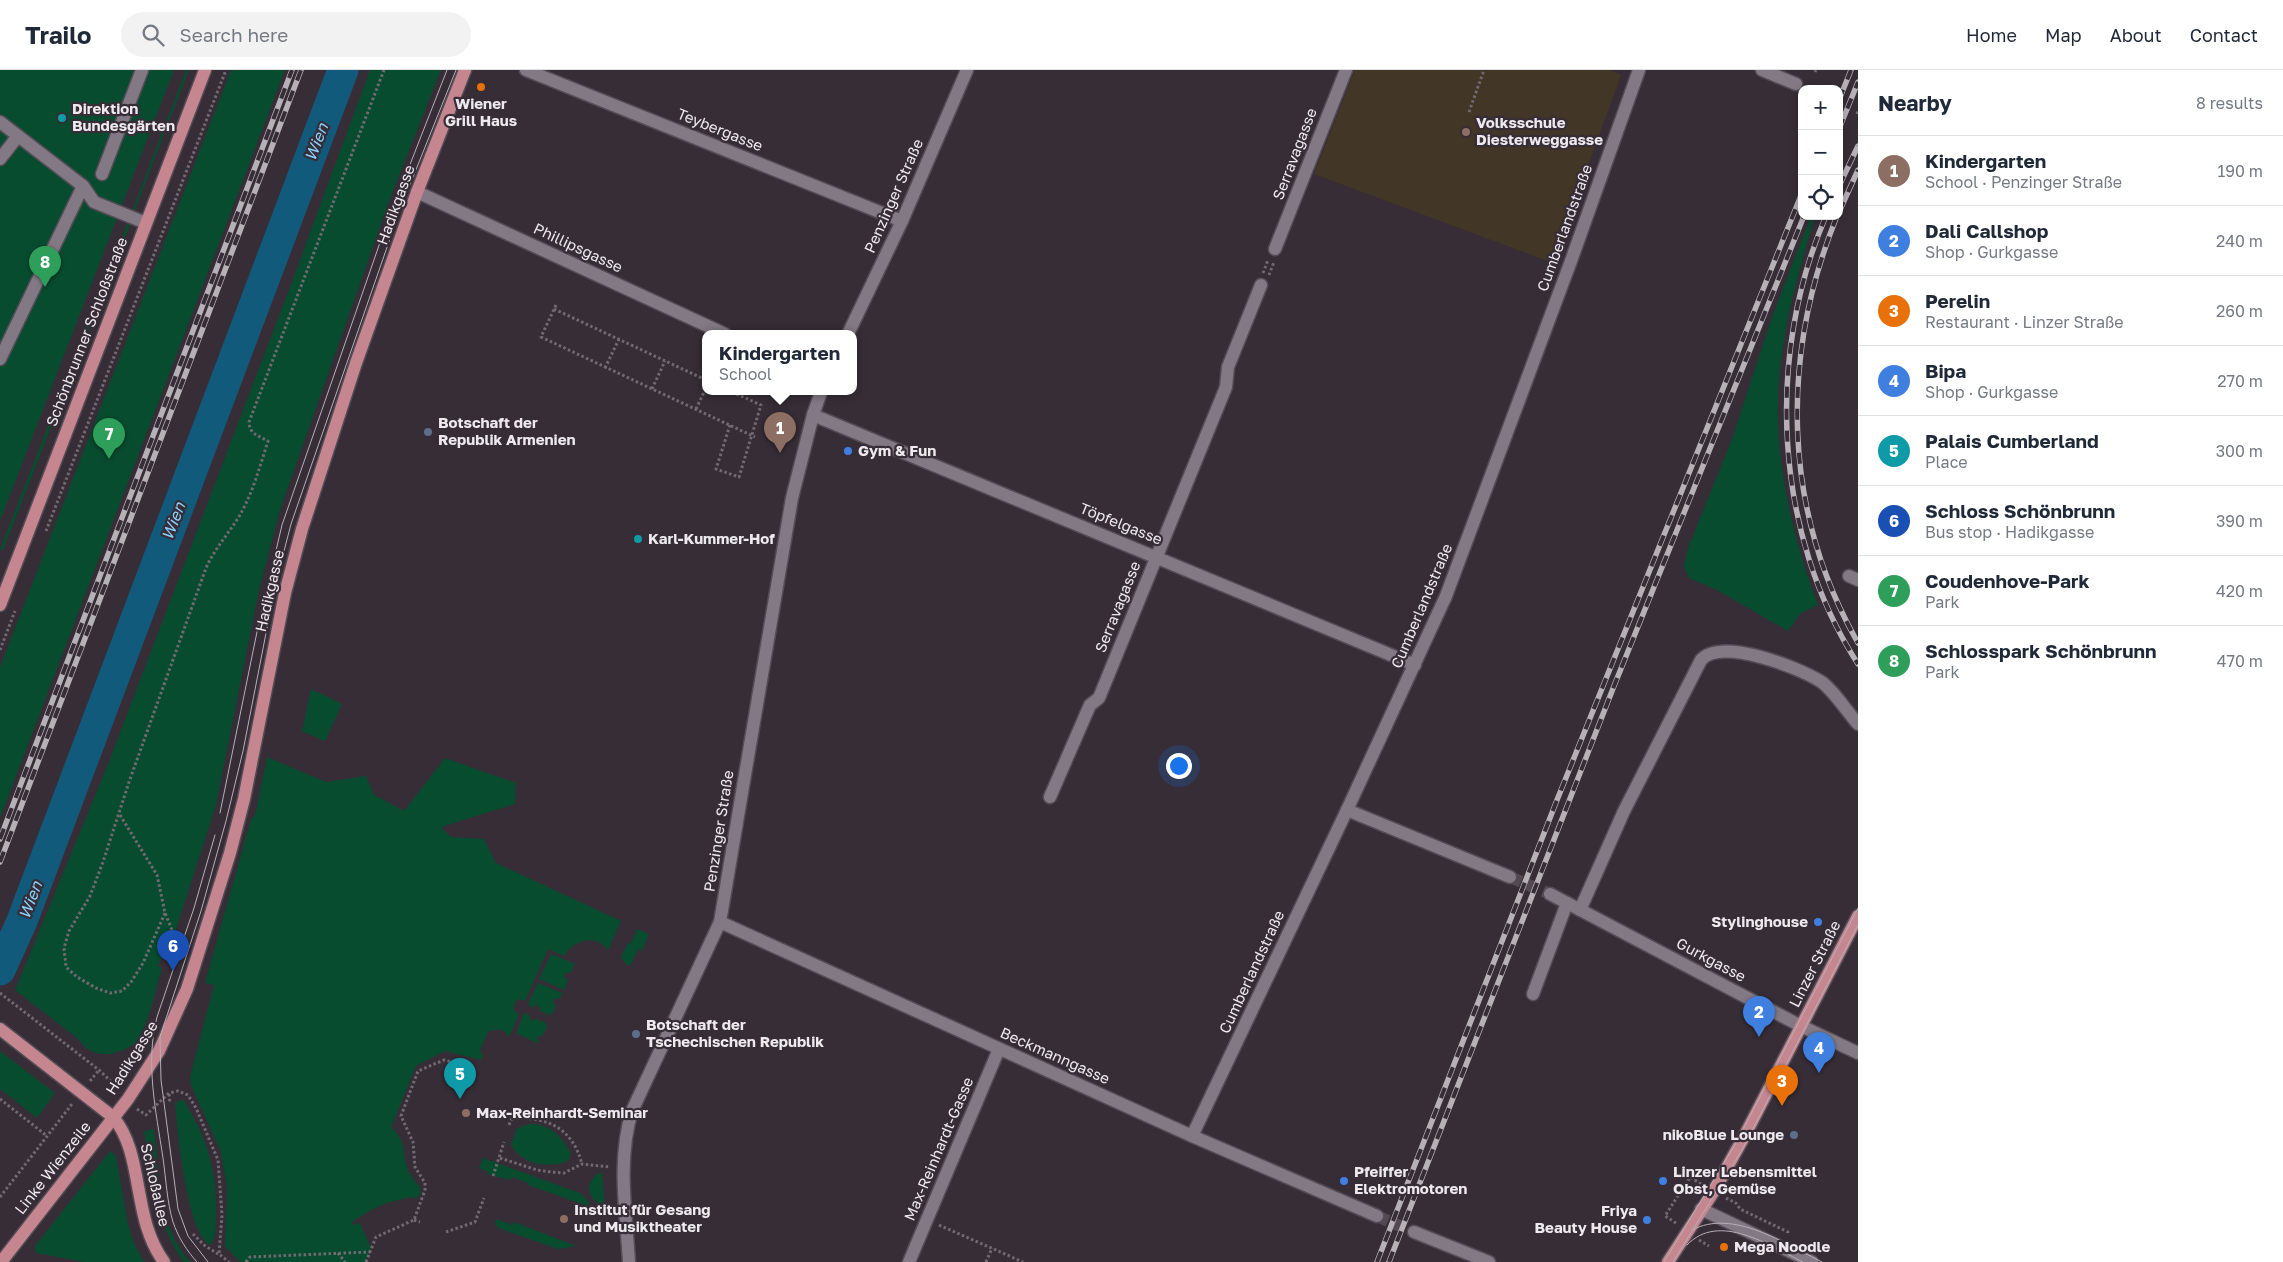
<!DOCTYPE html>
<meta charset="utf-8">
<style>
:root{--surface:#fff;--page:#f2f2f3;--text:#1f2937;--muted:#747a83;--line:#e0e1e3;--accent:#b45309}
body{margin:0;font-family:"Golos Text",sans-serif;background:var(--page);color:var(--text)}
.controls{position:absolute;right:15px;top:15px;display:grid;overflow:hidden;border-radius:10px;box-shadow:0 2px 8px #0003}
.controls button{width:45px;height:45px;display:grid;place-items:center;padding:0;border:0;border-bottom:1px solid var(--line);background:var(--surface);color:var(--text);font:25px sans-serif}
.you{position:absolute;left:1178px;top:695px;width:18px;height:18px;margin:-12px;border:4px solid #fff;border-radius:50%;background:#1a73e8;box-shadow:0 0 0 8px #1a73e833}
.badge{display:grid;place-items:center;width:32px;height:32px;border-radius:50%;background:var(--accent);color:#fff;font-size:16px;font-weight:700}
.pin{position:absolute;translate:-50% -41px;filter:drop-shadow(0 1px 2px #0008)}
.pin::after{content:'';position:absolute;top:26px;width:18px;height:15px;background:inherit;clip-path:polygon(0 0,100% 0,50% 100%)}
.popup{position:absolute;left:702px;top:260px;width:155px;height:65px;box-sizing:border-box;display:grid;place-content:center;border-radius:10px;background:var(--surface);filter:drop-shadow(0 1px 4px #0005);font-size:16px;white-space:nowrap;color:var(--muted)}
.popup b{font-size:19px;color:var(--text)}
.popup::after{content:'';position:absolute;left:50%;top:100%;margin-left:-10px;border:10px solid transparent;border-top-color:var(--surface)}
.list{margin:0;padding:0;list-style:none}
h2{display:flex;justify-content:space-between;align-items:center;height:65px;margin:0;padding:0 20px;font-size:21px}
h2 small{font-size:16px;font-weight:400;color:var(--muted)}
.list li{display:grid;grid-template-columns:32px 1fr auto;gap:15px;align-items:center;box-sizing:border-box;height:70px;padding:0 20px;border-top:1px solid var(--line)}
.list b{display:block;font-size:19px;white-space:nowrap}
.list p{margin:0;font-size:16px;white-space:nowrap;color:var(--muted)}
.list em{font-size:16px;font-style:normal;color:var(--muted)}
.icon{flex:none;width:28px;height:28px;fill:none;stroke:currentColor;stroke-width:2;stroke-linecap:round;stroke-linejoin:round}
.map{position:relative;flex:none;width:1858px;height:1192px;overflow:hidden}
header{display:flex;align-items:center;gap:30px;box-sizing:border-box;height:70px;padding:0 25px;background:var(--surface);border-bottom:1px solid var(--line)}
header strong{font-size:24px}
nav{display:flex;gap:28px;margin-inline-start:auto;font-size:18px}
.search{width:350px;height:45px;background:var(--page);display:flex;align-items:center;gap:12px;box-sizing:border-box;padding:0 18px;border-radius:28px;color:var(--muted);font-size:19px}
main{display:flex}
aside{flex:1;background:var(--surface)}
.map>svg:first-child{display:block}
.education{fill:#423627}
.green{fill:#084c30}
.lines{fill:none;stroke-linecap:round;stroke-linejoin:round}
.river{stroke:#125a7c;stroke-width:31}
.minor-tunnel{stroke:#524953;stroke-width:12;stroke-dasharray:12 6;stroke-linecap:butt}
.minor-casing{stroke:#534c55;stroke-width:15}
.major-casing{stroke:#534c55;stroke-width:15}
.path{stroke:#726a73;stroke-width:3;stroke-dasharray:2.5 2.5;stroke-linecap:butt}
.minor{stroke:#837985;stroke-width:12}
.major{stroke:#c68690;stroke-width:12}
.tram{stroke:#b6b0b7;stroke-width:1}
.rail-casing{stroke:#b6b0b7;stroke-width:5.5}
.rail{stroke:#362d37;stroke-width:4;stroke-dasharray:11;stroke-linecap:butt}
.food-dot{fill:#e8710a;stroke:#362d37;stroke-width:2}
.culture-dot{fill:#0f9aa8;stroke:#362d37;stroke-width:2}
.education-dot{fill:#8d6e63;stroke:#362d37;stroke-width:2}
.service-dot{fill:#5c6f8a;stroke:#362d37;stroke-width:2}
.shop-dot{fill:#3f7fe0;stroke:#362d37;stroke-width:2}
.labels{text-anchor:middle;stroke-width:4.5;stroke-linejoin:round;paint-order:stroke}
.poi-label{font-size:15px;font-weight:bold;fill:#eee9ef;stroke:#362d37;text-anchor:start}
.street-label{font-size:15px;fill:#eee9ef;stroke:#362d37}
.water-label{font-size:16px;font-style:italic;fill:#88d0fb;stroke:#362d37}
</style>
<header>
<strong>Trailo</strong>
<div class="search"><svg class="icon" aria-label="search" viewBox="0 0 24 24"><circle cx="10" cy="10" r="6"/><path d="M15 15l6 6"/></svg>Search here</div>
<nav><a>Home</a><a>Map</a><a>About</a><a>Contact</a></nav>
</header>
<main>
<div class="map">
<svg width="1858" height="1192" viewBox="0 0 1858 1192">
<rect width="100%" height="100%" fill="#362d37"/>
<path class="education" d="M1355,0h255l11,5 -68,188 -239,-89z"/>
<g class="green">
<path d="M0,0h174l-174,451z"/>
<path d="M186,0h3l-55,142 -2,-1z"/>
<path d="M231,0h54l-285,748v-151z"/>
<path d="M370,0h71l-50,126 -110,311 -22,83 -43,215 -47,146 -4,6 -3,-1 -4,10 4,2c-6,20 -14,61 -28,76 -4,4 -18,9 -24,10 -15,1 -24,-4 -33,-16l-62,-48 93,-226 182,-477z"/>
<path d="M1811,146h4c-20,67 -39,135 -37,205 2,63 18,125 40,184l-17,8 -13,18 -71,-41 -28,-12 -5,-12 4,-18 44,-109 40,-122z"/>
<path d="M128,151l3,1 -128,328 -3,-1z"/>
<path d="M311,619l31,15 -17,37 -23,-10z"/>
<path d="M267,687l59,25 40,-6 8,19 30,16 41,-53 71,25 -1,21 -74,23 10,10 33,2 12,24 125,58 -13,29c-12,-17 -35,-10 -44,6l-16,-7 -23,52 -5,-2 -4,2 -3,8 6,5 -10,23c-5,-9 -13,-9 -21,-5l-8,18 3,6 -2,4 -36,-9 -29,15 -25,61c19,18 9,28 19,47 4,8 11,10 11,20l-6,5 -3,-2c-29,6 -36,9 -60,25l1,3 7,-2 11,25 -6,14h-125l-15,-16 2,-60 -7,-36 -29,-65 -1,-8 24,-92 -9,-2 46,-164 4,-3z"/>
<path d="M637,859l12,5 -7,17 -4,-2 -8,17 -4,-2 -5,-7 7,-14h3z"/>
<path d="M551,884l24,10 -4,8 -6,1 -1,4 4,3 -4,10 -25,-11z"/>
<path d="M538,913l24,10 -2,5 -6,1 -1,4 3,2 -3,8 -4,2 -9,-4 -2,-7 -6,4 -4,-4z"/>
<path d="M524,943l5,2 2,6 5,-2 9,3 2,5 -4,8 -6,2 2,7 -23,-11z"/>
<path d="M0,981l55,42 -18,25 -37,-29z"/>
<path d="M183,1029c23,36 35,73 33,116 0,10 0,22 -5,30 -24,-8 -34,-117 -36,-142z"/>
<path d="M529,1054c20,-1 34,13 42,30l-3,7c-20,8 -46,4 -57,-16l6,-17z"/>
<path d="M154,1059c5,43 4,101 37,133h-7c-29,-39 -32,-85 -40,-131z"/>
<path d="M110,1081l6,5 12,68 6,19 10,19h-60l-48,-9 -1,-7z"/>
<path d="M483,1088l97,35 10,10 -2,3 -60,-21v-2l-16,-6 -2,3 -23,-6 1,-2 -9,-4z"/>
<path d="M602,1102l3,38c-3,-8 -8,-6 -12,-11 -8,-10 -2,-24 9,-27z"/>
<path d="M496,1149l16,6 2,-3 62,24 -18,3 -60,-21 -3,-4z"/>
</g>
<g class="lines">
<path class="river" d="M0,900l22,-49 321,-851"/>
<g class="minor-tunnel">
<path d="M1510,807l40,17"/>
<path d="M1377,1146l37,16"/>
</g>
<g class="minor-casing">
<g id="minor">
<path d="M526,0l376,151"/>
<path d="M1762,0l34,14"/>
<path d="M0,52l83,64 11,16 52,21"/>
<path d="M0,89l18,-23"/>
<path d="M102,104l40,-104"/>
<path d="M417,122l308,142"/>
<path d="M1275,179l71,-179"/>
<path d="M848,264l54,-113 65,-151"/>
<path d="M0,289l83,-173"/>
<path d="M813,345l602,250"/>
<path d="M1849,506l9,4"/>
<path d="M1050,727l40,-92 9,-7 127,-311 2,-20 33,-82"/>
<path d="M1347,740l163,67"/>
<path d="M1550,824l251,132 57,27"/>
<path d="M1580,840l44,-99 77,-151c20,-23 96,7 119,21 12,7 28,32 38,43"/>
<path d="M720,852l472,214 185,80"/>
<path d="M1533,924l34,-91"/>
<path d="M1192,1066l155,-326 99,-214 125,-335 68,-191"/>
<path d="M1701,1139l111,53"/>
<path d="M1414,1162l75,30"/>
<path d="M629,1192c-3,-50 -12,-102 3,-151l88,-189 72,-424 21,-83 8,-23"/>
<path d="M909,1192l90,-213"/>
</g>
</g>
<g class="major-casing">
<g id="major">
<path d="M0,535l205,-535"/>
<path d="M0,959l113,88c32,38 18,100 51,145"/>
<path d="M1,1192l127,-163 31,-48 28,-62 43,-136 14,-54 41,-206 17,-64 54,-166 61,-171 48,-122"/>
<path d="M1668,1192l46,-71 31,-56 113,-219"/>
</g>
</g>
<g class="path">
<path d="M1815,2l1,-2"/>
<path d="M1469,42l15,-42"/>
<path d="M1857,44l1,-4"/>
<path d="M1263,203l5,-13"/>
<path d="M1269,205l5,-13"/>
<path d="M556,235l-15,32 214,100"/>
<path d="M554,239l152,71"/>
<path d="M605,298l14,-29"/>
<path d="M652,319l13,-28"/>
<path d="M696,339l10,-21"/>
<path d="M730,355l-14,44 23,8 22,-72 -29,-13"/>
<path d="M46,461l180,-461"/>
<path d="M0,580l15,-39"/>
<path d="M120,745l37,60 8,38 10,24 5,1"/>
<path d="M165,843l-22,50 -12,19 -9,9 -12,2 -14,-5 -19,-11 -11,-10 -2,-19 5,-17 21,-35 13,-34 26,-80 77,-214c9,-20 23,-35 34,-53 13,-23 20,-49 28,-74 -9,-5 -19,-7 -19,-19l135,-352"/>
<path d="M0,923l99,77 19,18"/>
<path d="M90,1011l9,-11"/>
<path d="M115,1015l19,-27"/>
<path d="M169,1024l1,10"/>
<path d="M0,1029l47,37"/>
<path d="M137,1039l9,6 23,-22 9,-2 10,4 8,13 22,52 4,55 -3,39 10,8"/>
<path d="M509,1055l3,-7c35,-1 60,9 70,46"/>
<path d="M500,1088l37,12 14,2 13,1 18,-9 28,3"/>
<path d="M493,1106l11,-34"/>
<path d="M1695,1110l6,-10"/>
<path d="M0,1127l72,-93"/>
<path d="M1726,1128l10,5 4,6 48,23 -1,2"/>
<path d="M414,1150l6,2"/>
<path d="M1676,1153l-11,-7 25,-39 11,7"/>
<path d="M939,1155l84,37"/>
<path d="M446,1162l29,-10 9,-24"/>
<path d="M193,1164l11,11 14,9"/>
<path d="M1699,1170l10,6"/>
<path d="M338,1183l7,9"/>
<path d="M246,1192l4,-5 120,-5"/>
<path d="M366,1192l10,-25 38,-17 11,-30v-7l-10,-16 -2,-25 -12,-26 17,-45 26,-11 27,7"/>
<path d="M986,1192l6,-14"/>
</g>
<use href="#minor" class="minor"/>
<use href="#major" class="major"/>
<g class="tram">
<path d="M220,743l38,-186 24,-102 102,-294 63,-161"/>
<path d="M1692,1160c41,-22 93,14 130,32"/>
<path d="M1687,1175c32,-34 83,1 116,17"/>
<path d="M197,1192c-10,-11 -19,-25 -24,-40 -6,-20 -7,-43 -10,-64 -7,-47 -18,-95 -6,-141l37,-109 21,-73"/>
<path d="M208,1192l-20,-26 -10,-27 -17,-129 -1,-43 41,-126 25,-90 17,-70 33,-169 15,-58 110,-317 55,-137"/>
<path d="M1664,1192l72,-119 122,-235"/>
<path d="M1673,1192l69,-112 116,-225"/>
</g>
<g class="rail-casing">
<g id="rail">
<path d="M1839,30l12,-30"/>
<path d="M1839,59l19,-47"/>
<path d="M1839,116l19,-40"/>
<path d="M1839,142l19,-42"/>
<path d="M1826,146c-61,141 -52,318 32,448"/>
<path d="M1837,146c-57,141 -55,293 21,427"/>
<path d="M0,769l292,-769"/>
<path d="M0,792l301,-792"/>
<path d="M1377,1192l180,-462 245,-607"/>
<path d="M1389,1192l225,-576 190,-470"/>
</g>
</g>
<use href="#rail" class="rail"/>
</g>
<g class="food-dot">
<circle cx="481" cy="17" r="5"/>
<circle cx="1724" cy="1177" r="5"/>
</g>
<g class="culture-dot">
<circle cx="62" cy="48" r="5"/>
<circle cx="638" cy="469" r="5"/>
</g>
<g class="education-dot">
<circle cx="1466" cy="62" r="5"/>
<circle cx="466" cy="1043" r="5"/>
<circle cx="564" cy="1149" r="5"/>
</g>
<g class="service-dot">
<circle cx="428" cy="362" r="5"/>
<circle cx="636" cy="964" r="5"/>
<circle cx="1794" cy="1065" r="5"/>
</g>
<g class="shop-dot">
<circle cx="848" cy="381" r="5"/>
<circle cx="1818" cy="852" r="5"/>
<circle cx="1344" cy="1111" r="5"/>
<circle cx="1663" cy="1111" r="5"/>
<circle cx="1647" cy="1150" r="5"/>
</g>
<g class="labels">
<g class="poi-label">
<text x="481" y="39" text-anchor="middle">Wiener<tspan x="481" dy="17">Grill Haus</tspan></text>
<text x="72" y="44">Direktion<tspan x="72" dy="17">Bundesgärten</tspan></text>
<text x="1476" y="58">Volksschule<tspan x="1476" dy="17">Diesterweggasse</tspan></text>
<text x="438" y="358">Botschaft der<tspan x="438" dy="17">Republik Armenien</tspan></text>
<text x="858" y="386">Gym &amp; Fun</text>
<text x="648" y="474">Karl-Kummer-Hof</text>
<text x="1808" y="857" text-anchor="end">Stylinghouse</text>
<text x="646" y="960">Botschaft der<tspan x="646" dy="17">Tschechischen Republik</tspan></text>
<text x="476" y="1048">Max-Reinhardt-Seminar</text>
<text x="1784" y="1070" text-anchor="end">nikoBlue Lounge</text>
<text x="1354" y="1107">Pfeiffer<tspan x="1354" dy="17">Elektromotoren</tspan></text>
<text x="1673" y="1107">Linzer Lebensmittel<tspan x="1673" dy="17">Obst, Gemüse</tspan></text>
<text x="574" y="1145">Institut für Gesang<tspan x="574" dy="17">und Musiktheater</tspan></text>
<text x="1637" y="1146" text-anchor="end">Friya<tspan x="1637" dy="17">Beauty House</tspan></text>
<text x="1734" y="1182">Mega Noodle</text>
</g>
<g class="street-label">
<text transform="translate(720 60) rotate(22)" y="5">Teybergasse</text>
<text transform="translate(1295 84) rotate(-69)" y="5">Serravagasse</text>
<text transform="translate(894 126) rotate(-66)" y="5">Penzinger Straße</text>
<text transform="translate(396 135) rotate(-70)" y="5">Hadikgasse</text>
<text transform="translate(1565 158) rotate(-70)" y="5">Cumberlandstraße</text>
<text transform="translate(578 178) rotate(25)" y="5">Phillipsgasse</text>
<text transform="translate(87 262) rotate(-69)" y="5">Schönbrunner Schloßstraße</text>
<text transform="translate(1121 454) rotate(22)" y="5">Töpfelgasse</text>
<text transform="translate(270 521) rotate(-77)" y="5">Hadikgasse</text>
<text transform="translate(1422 536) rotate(-67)" y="5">Cumberlandstraße</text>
<text transform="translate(1118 537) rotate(-68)" y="5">Serravagasse</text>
<text transform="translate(719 761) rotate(-81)" y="5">Penzinger Straße</text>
<text transform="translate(1711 890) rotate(28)" y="5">Gurkgasse</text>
<text transform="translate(1815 894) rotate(-63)" y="5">Linzer Straße</text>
<text transform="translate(1252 902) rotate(-65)" y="5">Cumberlandstraße</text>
<text transform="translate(1055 986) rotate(24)" y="5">Beckmanngasse</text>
<text transform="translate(132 988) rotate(-58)" y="5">Hadikgasse</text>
<text transform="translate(939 1079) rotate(-67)" y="5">Max-Reinhardt-Gasse</text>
<text transform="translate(53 1098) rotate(-52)" y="5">Linke Wienzeile</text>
<text transform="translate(155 1115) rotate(77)" y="5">Schloßallee</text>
</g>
<g class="water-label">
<text transform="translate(316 72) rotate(-69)" y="6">Wien</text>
<text transform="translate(173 451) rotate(-69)" y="6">Wien</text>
<text transform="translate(30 830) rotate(-69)" y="6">Wien</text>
</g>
</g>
</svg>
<div class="controls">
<button>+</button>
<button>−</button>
<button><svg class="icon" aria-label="locate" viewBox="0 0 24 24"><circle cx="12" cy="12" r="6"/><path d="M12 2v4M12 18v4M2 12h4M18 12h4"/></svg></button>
</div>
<div class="you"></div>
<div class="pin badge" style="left:780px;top:383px;background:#8d6e63">1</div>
<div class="popup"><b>Kindergarten</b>School</div>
<div class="pin badge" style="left:1759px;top:967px;background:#3f7fe0">2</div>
<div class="pin badge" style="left:1782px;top:1036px;background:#e8710a">3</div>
<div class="pin badge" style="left:1819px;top:1003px;background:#3f7fe0">4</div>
<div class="pin badge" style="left:460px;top:1029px;background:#0f9aa8">5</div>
<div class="pin badge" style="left:173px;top:901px;background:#1a4fb4">6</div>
<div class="pin badge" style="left:109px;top:389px;background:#2e9e5b">7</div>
<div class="pin badge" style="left:45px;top:217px;background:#2e9e5b">8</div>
</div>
<aside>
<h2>Nearby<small>8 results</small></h2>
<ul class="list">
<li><span class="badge" style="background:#8d6e63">1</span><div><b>Kindergarten</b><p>School · Penzinger Straße</p></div><em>190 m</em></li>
<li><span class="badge" style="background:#3f7fe0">2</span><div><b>Dali Callshop</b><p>Shop · Gurkgasse</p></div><em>240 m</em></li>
<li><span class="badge" style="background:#e8710a">3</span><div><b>Perelin</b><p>Restaurant · Linzer Straße</p></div><em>260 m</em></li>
<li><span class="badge" style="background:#3f7fe0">4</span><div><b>Bipa</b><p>Shop · Gurkgasse</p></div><em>270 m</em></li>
<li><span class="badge" style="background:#0f9aa8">5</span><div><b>Palais Cumberland</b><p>Place</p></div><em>300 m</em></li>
<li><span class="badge" style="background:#1a4fb4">6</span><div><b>Schloss Schönbrunn</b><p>Bus stop · Hadikgasse</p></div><em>390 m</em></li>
<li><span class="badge" style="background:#2e9e5b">7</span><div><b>Coudenhove-Park</b><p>Park</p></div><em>420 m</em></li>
<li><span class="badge" style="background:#2e9e5b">8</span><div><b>Schlosspark Schönbrunn</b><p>Park</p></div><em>470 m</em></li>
</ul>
</aside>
</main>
